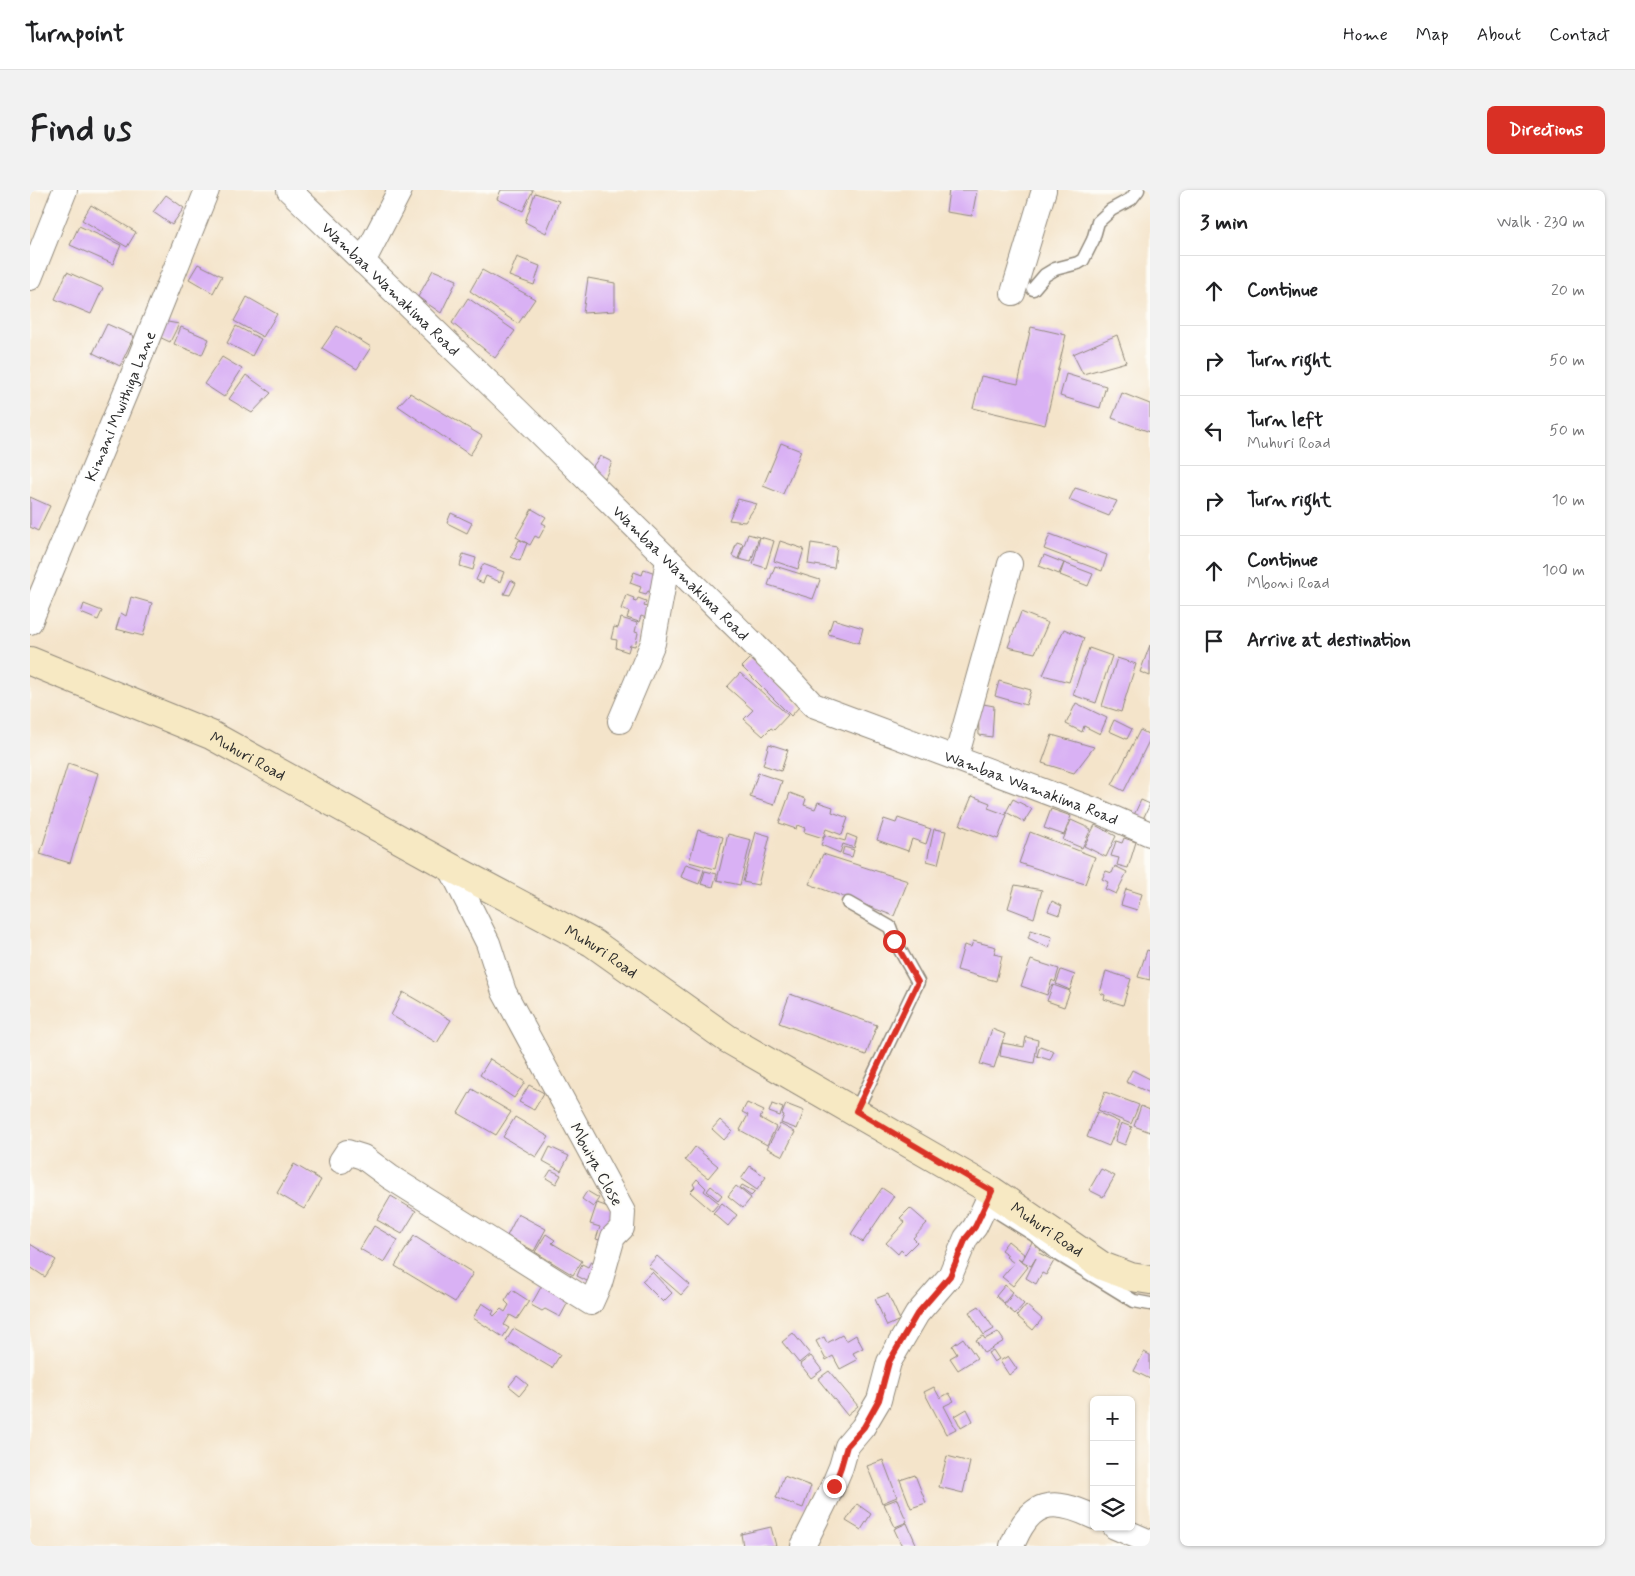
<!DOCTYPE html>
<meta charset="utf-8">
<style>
:root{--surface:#fff;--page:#f2f2f2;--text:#202124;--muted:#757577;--line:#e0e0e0;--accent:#d93025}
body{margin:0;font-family:Mynerve,sans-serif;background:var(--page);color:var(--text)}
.controls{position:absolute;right:15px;bottom:15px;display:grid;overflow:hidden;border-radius:8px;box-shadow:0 1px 4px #0004}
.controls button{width:45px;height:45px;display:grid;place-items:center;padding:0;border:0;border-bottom:1px solid var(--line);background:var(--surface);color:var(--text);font:25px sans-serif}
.stop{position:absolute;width:15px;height:15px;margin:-11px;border:4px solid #d93025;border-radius:50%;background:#fff}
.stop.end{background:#d93025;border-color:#fff;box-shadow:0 1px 5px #0008}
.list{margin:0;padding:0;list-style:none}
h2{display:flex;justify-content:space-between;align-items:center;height:65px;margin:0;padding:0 20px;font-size:21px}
h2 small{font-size:16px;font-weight:400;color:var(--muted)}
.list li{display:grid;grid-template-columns:32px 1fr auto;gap:15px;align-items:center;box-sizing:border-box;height:70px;padding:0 20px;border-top:1px solid var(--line)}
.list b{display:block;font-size:19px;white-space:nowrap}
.list p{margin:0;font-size:16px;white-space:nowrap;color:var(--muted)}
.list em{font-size:16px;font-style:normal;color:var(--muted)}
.icon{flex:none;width:28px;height:28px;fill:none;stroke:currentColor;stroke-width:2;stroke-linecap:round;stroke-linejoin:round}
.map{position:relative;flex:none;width:1120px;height:1356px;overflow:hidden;border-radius:8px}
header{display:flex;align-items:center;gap:30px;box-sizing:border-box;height:70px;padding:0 25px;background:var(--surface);border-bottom:1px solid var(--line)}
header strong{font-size:24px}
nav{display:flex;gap:28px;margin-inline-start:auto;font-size:18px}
.intro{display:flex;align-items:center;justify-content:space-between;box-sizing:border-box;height:120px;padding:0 30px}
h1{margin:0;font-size:35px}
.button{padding:12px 22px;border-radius:8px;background:var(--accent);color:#fff;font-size:18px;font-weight:700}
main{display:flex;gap:30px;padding:0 30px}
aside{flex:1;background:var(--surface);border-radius:8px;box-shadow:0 1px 4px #0004}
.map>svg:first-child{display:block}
.building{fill:#d9b1f4}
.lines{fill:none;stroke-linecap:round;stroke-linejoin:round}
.service-casing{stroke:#90887a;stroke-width:15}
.minor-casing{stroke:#90887a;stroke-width:26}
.secondary-casing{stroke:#90887a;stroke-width:30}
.service{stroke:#fff;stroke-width:12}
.minor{stroke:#fff;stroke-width:24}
.secondary{stroke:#f7e9c3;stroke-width:28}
.route{stroke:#d93025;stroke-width:6}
.labels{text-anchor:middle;stroke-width:4.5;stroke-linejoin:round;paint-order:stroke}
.street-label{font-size:16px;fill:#2b2b2b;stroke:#fdfcf7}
</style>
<header>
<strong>Turnpoint</strong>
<nav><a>Home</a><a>Map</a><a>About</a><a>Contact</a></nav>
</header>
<div class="intro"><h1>Find us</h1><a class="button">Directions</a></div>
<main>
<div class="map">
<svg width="1120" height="1356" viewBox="0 0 1120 1356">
<rect width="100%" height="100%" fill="#fdfcf7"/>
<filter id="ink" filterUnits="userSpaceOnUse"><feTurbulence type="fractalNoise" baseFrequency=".02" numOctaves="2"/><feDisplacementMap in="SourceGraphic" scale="10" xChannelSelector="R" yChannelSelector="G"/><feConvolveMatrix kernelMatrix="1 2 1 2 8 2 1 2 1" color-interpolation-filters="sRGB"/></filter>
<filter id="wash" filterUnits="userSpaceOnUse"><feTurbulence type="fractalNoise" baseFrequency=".0096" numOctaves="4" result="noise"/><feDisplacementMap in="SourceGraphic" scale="20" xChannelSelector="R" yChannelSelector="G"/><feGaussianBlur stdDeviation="1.12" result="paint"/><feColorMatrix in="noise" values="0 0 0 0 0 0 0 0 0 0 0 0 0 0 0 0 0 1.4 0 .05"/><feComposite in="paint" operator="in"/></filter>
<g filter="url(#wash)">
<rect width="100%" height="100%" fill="#f4e4ca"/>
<g id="blocks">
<g class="building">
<path d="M471,0h32l-10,21 -26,-12z"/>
<path d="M919,0h28l-5,26 -26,-4z"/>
<path d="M505,3l24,8 -13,32 -21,-11z"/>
<path d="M136,5l18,13 -12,17 -19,-13z"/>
<path d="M61,15l45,27 -9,15 -45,-27z"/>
<path d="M49,36l42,19 -8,19 -43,-19z"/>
<path d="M487,67l23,9 -6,19 -25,-9z"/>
<path d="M168,74l24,12 -9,17 -24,-14z"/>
<path d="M403,80l24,10 -16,33 -23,-16z"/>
<path d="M452,80l53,29 -17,25 -48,-33z"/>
<path d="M37,82l36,16 -12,26 -36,-15z"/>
<path d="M558,88l27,5v28l-32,2z"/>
<path d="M217,107l30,17 -14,23 -29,-16z"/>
<path d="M438,108l47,33 -20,27 -43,-35z"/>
<path d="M132,131l17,3 -9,18 -15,-7z"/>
<path d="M77,134l27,12 -14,30 -27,-13z"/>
<path d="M206,136l25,13 -9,17 -25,-13z"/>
<path d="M307,136l34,21 -14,22 -35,-21z"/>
<path d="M151,137l28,12 -7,16 -28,-11z"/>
<path d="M1001,137l35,8 -21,90 -72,-17 8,-32 37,8z"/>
<path d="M1087,145l9,27 -43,12 -10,-20z"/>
<path d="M192,167l20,12 -18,28 -20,-13z"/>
<path d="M1036,184l40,12 -6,22 -40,-12z"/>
<path d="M216,185l25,18 -19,20 -23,-14z"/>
<path d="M380,203l72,43 -12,19 -72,-49z"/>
<path d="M1092,203l28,11v28l-38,-14z"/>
<path d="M751,253l20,8 -18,43 -20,-8z"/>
<path d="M570,266l12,6 -7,16 -16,-6z"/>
<path d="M1045,298l42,13 -8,15 -40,-16z"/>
<path d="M0,307l20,9 -12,25 -8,-4z"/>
<path d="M708,309l19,5 -12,18 -16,-2z"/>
<path d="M502,319l14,8 -4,6 4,2 -7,13 -4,-2 -5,9 -14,-8z"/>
<path d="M421,323l21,10 -5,10 -20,-10z"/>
<path d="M718,344l11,3 -8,25 -12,-3z"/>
<path d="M1020,344l57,21 -5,16 -58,-22z"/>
<path d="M730,347l14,4 -8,27 -13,-4z"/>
<path d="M489,350l8,3 -7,18 -9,-4z"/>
<path d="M750,351l24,8 -6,20 -24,-8z"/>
<path d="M707,352l6,2 -5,15 -6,-3z"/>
<path d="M781,353l26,4 -3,21 -26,-4z"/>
<path d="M433,364l13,4 -3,12 -13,-4z"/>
<path d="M1014,365l20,8 -5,11 -20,-8z"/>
<path d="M1034,373l29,11 -5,12 -28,-11z"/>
<path d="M453,374l21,8 -4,10 -14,-6 -3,7 -7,-3z"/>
<path d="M745,376l45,14 -7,19 -45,-14z"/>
<path d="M614,379l14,5 -4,20 -6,-3 -2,3 -7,-2 2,-5 -11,-4 4,-11 8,3z"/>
<path d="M481,390l5,3 -6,12 -6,-1z"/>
<path d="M596,405l8,3 -1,3 3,1 2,-4 8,3 -2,5 9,3 -4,10 -8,-3 -2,6 -12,-4 2,-6 -8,-3z"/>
<path d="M101,407l21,6 -9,33 -27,-7 5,-16 5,3z"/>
<path d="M54,414l18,7 -4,9 -17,-7z"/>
<path d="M991,422l27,11 -13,30 -27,-6z"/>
<path d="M591,428l16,5 -2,9 3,1 -3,13 -5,-1 -2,7 -12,-4 1,-8 -6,-1 3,-12 4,1z"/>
<path d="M803,429l30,9 -4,15 -31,-9z"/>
<path d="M1034,439l20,9 -15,44 -26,-7z"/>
<path d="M1120,455v31l-10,-4z"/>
<path d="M1059,458l23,8 -16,47 -23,-8z"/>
<path d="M721,468l48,49 -8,9 -49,-49z"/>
<path d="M1087,468l19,6 -15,48 -19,-6z"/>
<path d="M710,483l48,42 -14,15 -3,-2 -8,8 -19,-17 9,-9 -26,-23z"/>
<path d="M969,491l32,9 -5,15 -31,-9z"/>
<path d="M948,513l16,3 -2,31 -13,-2z"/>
<path d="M1046,513l31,15 -7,16 -16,-8 -2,6 -16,-8z"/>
<path d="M1084,530l18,9 -5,10 -18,-8z"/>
<path d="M1110,540l10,5v4l-26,52 -12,-6z"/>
<path d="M1022,545l42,12 -20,26 -32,-10z"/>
<path d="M739,554l19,6 -7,21 -18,-6z"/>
<path d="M38,573l30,10 -28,90 -30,-9z"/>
<path d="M728,583l24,8 -8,24 -24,-8z"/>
<path d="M760,603l16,6 -2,6 11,4 3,-7 15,5 -1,5 16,6 -6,17 -16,-6 -3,9 -19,-6 1,-4 -8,-3 -1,4 -17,-6z"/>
<path d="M942,606l18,7 -2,5 19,7 -9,24 -38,-14z"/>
<path d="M983,609l19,10 -8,13 -18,-10z"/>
<path d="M1111,610l9,4 -7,15 -9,-4z"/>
<path d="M1021,619l20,7 -7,19 -20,-7z"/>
<path d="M868,628l33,11 -5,15 -14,-5 -4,12 -31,-11 7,-21 12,4z"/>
<path d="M1041,630l20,9 -9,19 -19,-8z"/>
<path d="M1065,635l21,11 -10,21 -22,-11z"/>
<path d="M904,639l12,2 -8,33 -11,-3z"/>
<path d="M668,640l25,7 -8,32 -26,-7z"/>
<path d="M726,642l14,4 -12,49 -15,-3z"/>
<path d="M1000,642l65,25 -10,27 -66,-21z"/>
<path d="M698,644l23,6 -11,45 -23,-5z"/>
<path d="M817,644l10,4 -3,10 -11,-4 -3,9 -19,-8 4,-10 20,6z"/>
<path d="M1094,648l12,4 -8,26 -11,-3 2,-7 -8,-2 5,-15 6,2z"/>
<path d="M814,657l10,3 -2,7 -10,-3z"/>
<path d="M793,664l85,27 -14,35 -85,-32z"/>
<path d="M656,674l18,6 -5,14 -18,-7z"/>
<path d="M1085,676l12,6 -11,22 -11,-5 3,-7 -6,-3 4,-8 6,2z"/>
<path d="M675,681l12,3 -4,13 -12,-3z"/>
<path d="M985,695l27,5 -8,28 -26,-10z"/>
<path d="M1096,699l16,5 -5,16 -16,-5z"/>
<path d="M1022,711l10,5 -3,9 -11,-4z"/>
<path d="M1001,740l21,7 -3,11 -21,-10z"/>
<path d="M943,751l23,6 -2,7 8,2 -6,25 -39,-11 7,-25 7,2z"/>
<path d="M1117,760l3,1v29l-12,-3z"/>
<path d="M1001,770l28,9 -4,13 -3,-2 -5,15 -26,-9z"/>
<path d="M1031,780l14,5 -5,15 -14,-6z"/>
<path d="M1076,781l25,8 -8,26 -19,-6 1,-4 -5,-2z"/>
<path d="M1023,795l17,6 -6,16 -17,-6z"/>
<path d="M373,802l48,28 -14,23 -46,-28z"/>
<path d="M760,804l87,31 -11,30 -87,-32z"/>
<path d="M962,839l13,5 -11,34 -14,-4z"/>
<path d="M996,847l12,3 -4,23 -34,-7 2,-13 22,4z"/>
<path d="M1010,856l14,5 -4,9 -13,-4z"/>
<path d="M460,869l35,23 -11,16 -34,-23z"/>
<path d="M1102,880l18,9v14l-24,-11z"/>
<path d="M499,895l15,8 -10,17 -15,-8z"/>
<path d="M442,899l39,23 -15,23 -38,-22z"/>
<path d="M1075,902l34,13 -8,19 -33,-14z"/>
<path d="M717,913l17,8 -4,7 16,9 -9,18 -27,-15 8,-15 -6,-3z"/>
<path d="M742,914l11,4 -3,8 -11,-4z"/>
<path d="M756,914l18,7 -7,18 -16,-6 3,-8 -2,-1z"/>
<path d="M1111,916l9,4v22l-16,-6z"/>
<path d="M1067,922l22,10 -10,24 -22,-9z"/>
<path d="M485,927l34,20 -13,20 -33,-20z"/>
<path d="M690,930l12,11 -8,9 -12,-11z"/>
<path d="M1091,933l11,4 -7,18 -10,-4z"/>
<path d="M750,934l15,8 -12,24 -16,-8z"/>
<path d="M520,957l19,9 -8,15 -18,-10z"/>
<path d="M665,957l23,19 -10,12 -23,-18z"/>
<path d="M264,974l27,16 -17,29 -27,-16z"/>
<path d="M720,976l16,11 -9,13 -16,-11z"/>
<path d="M1071,979l14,7 -12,21 -14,-7z"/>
<path d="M521,980l10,5 -5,9 -10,-6z"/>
<path d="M667,989l9,9 -2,3 15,12 -7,8 -22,-19 5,-5 -2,-3z"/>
<path d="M712,995l13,7 -4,4 -11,-8z"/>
<path d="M681,996l11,9 -4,5 -11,-9z"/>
<path d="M706,996l15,12 -8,10 -15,-12z"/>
<path d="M852,998l12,8 -31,46 -12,-8z"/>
<path d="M557,1001l12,7 -6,9 -11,-8z"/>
<path d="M361,1006l25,15 -14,23 -25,-14z"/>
<path d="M567,1013l23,8 -11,32 -13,-4 4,-12 -10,-3z"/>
<path d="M692,1013l15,12 -9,11 -15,-13z"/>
<path d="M880,1018l17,15 -14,15 4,4 -12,12 -4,-4 -3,4 -12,-11 19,-21 -5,-4z"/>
<path d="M488,1024l28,15 -12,22 -27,-15z"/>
<path d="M344,1036l24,14 -14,23 -24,-14z"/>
<path d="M516,1044l9,6 -3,3 30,18 -9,14 -38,-23z"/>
<path d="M384,1046l59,37 -18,29 -60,-36z"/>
<path d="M978,1051l17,14 -4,5 -3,-2 10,9 -15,19 -11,-9 12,-14 -8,-6 2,-2 -7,-5z"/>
<path d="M1002,1052l10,5 -3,6 15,8 -8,14 -4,-2 -6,11 -10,-6 10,-20 -5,8 -9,-5z"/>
<path d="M0,1054l26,16 -11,17 -15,-10z"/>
<path d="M627,1066l33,29 -9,10 -33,-29z"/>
<path d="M561,1071l11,5 -9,18 -16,-8 5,-12 6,3z"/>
<path d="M622,1082l20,21 -9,9 -21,-21z"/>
<path d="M515,1090l27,15 -12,22 -15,-8 -3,2 -11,-6z"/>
<path d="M975,1095l8,7 -9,11 -8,-7z"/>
<path d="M482,1100l17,11 -12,18 -7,-4 -6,10 5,3 -6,9 -30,-19 9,-15 12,8 -2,3 2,2 7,-7 4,3 4,-7 -4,-4z"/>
<path d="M858,1104l12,26 -13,6 -12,-27z"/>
<path d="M983,1104l11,10 -9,10 -11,-9z"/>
<path d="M996,1115l16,14 -9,11 -16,-14z"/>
<path d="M949,1116l15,23 -10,6 -15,-23z"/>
<path d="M484,1138l46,27 -8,13 -46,-27z"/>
<path d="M968,1142l6,9 -20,12 -8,-13 7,-4 2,3z"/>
<path d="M763,1143l17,21 -11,9 -17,-21z"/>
<path d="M812,1145l4,6 10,-6 7,13 -10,5 4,7 -17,9 -7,-13 -7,4 -10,-19 8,-4 3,6z"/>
<path d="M933,1148l14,20 -19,12 -8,-12 7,-4 -5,-8z"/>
<path d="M963,1160l6,9 -5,3 -6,-9z"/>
<path d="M1114,1162l6,3v24l-16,-8z"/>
<path d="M781,1166l11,14 -11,8 -11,-14z"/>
<path d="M978,1166l9,13 -8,6 -9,-14z"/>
<path d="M799,1181l29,35 -11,9 -29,-36z"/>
<path d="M487,1186l11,9 -8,10 -11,-9z"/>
<path d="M904,1197l6,11 9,-5 5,8 -10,5 12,23 -10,5 -22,-42z"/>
<path d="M937,1219l6,12 -12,7 -6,-12z"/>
<path d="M917,1266l23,6 -7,31 -24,-6z"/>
<path d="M853,1270l14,37 -15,6 -15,-37z"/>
<path d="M885,1285l11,28 -15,5 -11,-28z"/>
<path d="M754,1286l27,10 -8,22 -27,-10z"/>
<path d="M867,1309l10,23 -12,5 -11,-23z"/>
<path d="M827,1314l14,10 -10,16 -15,-9z"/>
<path d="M877,1333l10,23h-15l-8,-17z"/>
<path d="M741,1337l5,19h-33l-2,-12z"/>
</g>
</g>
</g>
<g filter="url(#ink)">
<use href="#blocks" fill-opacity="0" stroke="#90887a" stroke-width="1"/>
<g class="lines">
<g class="service-casing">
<g id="service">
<path d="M1003,99l12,-14 10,-6 23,-6 5,-3 10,-20 5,-18 13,-12 20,-11 7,-9"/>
<path d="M818,713l42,24 5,14 23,41 -62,129"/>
<path d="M956,1015l48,30 22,18 78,48 16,3"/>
</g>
</g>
<g class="minor-casing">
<g id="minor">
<path id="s1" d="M259,0l228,220 275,272 21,23 284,106 53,23"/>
<path d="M333,72l37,-72"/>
<path d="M0,88l35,-88"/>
<path d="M983,103l31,-103"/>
<path id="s2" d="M0,432l104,-250 73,-182"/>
<path d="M590,531l33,-78 15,-83"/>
<path d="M926,568l54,-194"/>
<path d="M311,971l6,-9 16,5 27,20 201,126 9,-20 13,-46 9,-9 1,-16 -119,-220 -16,-49 -38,-76"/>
<path d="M1085,1337l35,15"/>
<path d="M773,1356l30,-60 8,-19 6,-21 16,-19 16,-27 10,-38 28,-48 33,-38 16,-38 9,-11 17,-36"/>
<path d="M982,1356c18,-46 40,-49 82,-29"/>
</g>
</g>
<g class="secondary-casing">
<g id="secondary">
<path id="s3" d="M0,471l181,74 239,132 143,76 135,96 264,152 110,75 29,11 19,3"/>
</g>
</g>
<use href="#service" class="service"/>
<use href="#minor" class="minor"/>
<use href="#secondary" class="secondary"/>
</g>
</g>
<g class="lines" filter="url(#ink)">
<path class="route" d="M804,1296l7,-19 6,-21 17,-19 15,-27 10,-38 28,-48 33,-38 16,-38 9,-11 17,-36 -136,-80 62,-129 -24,-41"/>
</g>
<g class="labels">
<g class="street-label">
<text dy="6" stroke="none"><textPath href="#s1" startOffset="142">Wambaa Wamakima Road</textPath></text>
<text dy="6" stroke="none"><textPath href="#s2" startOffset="234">Kimani Mwithiga Lane</textPath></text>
<text dy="6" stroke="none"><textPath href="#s1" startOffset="548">Wambaa Wamakima Road</textPath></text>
<text dy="6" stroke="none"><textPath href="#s3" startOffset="238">Muhuri Road</textPath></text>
<text dy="6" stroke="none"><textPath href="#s1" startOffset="968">Wambaa Wamakima Road</textPath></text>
<text dy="6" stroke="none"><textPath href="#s3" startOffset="642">Muhuri Road</textPath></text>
<text transform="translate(567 974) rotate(61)" y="6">Mbuiya Close</text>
<text dy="6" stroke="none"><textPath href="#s3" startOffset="1168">Muhuri Road</textPath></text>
</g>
</g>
</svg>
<div class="controls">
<button>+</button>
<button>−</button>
<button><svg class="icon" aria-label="layers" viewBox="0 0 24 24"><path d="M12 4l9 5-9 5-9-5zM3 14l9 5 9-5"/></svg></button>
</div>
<div class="stop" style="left:864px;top:751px"></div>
<div class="stop end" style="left:804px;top:1296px"></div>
</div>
<aside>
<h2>3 min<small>Walk · 230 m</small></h2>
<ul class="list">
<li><svg class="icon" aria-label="ahead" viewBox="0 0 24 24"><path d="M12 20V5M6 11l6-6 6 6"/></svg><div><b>Continue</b></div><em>20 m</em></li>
<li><svg class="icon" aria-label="right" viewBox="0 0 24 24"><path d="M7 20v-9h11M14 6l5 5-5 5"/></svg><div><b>Turn right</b></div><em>50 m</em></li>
<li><svg class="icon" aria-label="left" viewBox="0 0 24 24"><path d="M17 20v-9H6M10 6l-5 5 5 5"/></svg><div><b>Turn left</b><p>Muhuri Road</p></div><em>50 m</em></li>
<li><svg class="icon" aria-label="right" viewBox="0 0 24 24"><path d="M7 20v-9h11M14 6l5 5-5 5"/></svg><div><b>Turn right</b></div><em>10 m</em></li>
<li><svg class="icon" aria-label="ahead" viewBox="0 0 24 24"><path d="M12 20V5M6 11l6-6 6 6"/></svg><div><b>Continue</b><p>Mboni Road</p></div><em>100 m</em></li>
<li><svg class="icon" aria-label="arrive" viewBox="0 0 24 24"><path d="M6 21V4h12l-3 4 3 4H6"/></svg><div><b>Arrive at destination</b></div></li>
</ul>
</aside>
</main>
